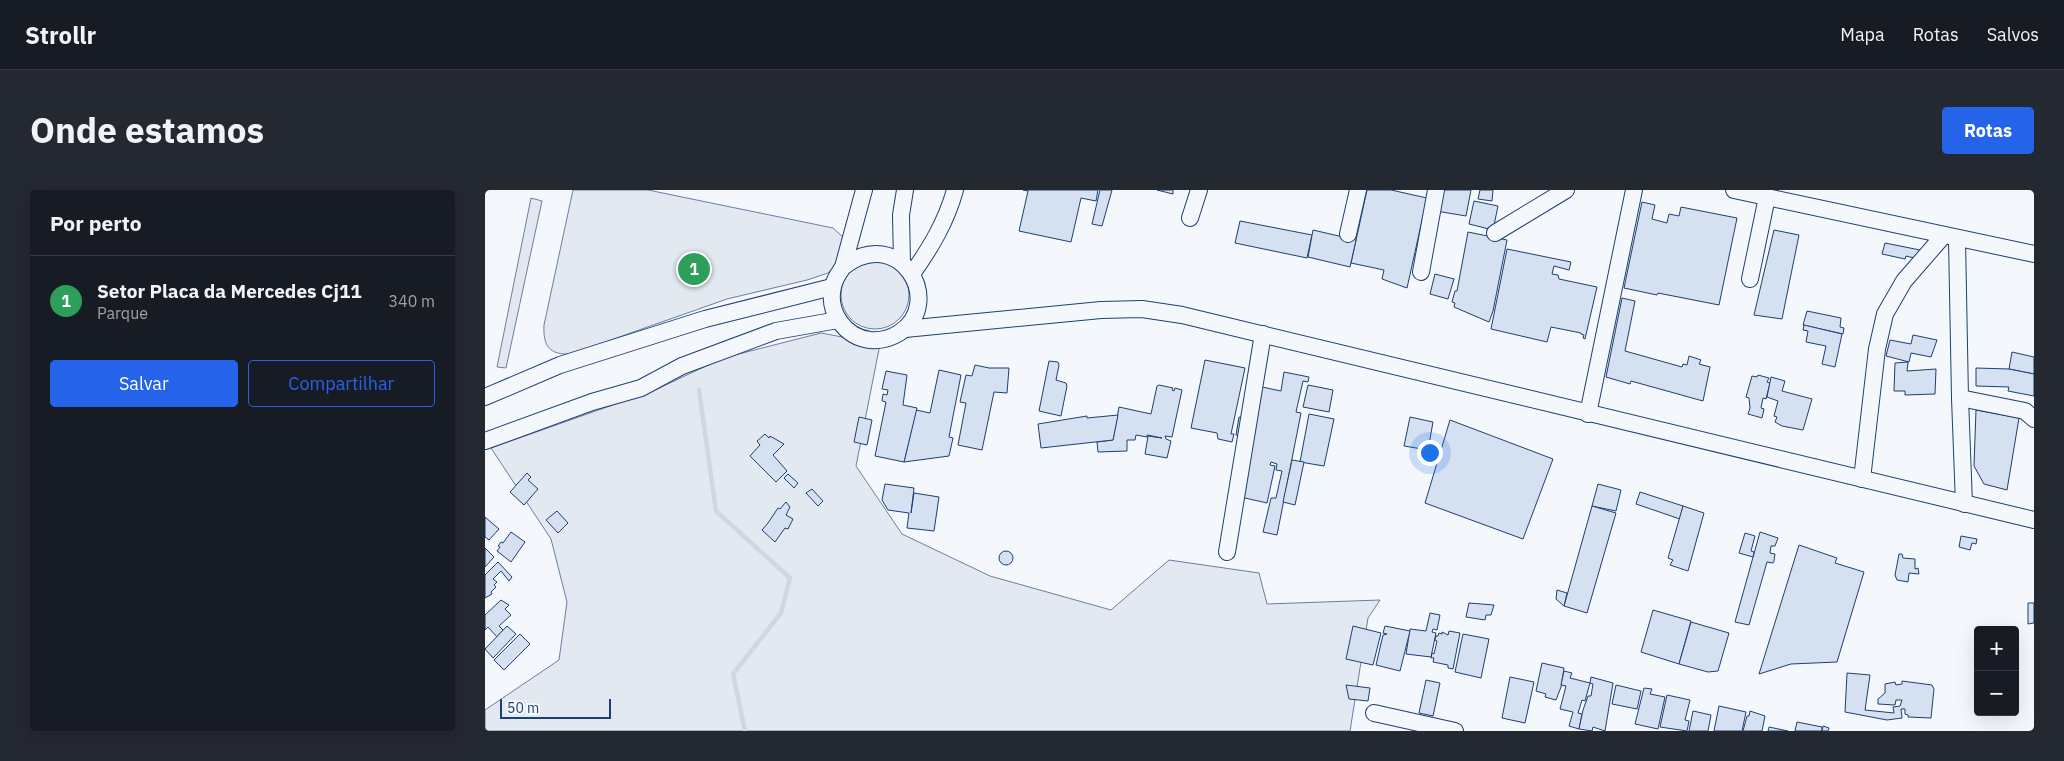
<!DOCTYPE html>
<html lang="pt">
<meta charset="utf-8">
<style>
:root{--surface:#171b24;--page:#242831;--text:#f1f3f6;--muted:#9ea1a6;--line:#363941;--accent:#2563eb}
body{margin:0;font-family:"IBM Plex Sans",sans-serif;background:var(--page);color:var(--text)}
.controls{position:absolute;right:15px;bottom:15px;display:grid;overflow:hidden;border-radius:5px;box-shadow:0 5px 20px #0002}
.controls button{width:45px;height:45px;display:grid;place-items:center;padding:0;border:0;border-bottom:1px solid var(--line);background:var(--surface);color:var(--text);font:25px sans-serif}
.scale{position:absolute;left:15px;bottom:12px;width:111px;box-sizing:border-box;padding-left:5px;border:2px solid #1d3f73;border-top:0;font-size:14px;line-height:18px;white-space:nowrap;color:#1d3f73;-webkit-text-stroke:4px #f4f7fb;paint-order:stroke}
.you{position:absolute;left:944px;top:262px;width:18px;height:18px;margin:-12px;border:4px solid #fff;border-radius:50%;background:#1a73e8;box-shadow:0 0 0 8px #1a73e833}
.badge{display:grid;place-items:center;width:32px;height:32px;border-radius:50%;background:var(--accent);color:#fff;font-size:16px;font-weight:700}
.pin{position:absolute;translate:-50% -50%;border:2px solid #fff;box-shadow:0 1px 5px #0006}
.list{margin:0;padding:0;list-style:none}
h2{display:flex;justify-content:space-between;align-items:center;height:65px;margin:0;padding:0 20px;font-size:21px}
h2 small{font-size:16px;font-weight:400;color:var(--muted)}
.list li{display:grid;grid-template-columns:32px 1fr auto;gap:15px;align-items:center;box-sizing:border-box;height:90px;padding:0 20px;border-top:1px solid var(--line)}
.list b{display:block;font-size:19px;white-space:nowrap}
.list p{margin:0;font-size:16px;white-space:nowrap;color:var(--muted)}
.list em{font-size:16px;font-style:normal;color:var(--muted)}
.actions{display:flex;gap:10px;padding:15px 20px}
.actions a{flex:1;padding:11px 0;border:1px solid var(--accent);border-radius:5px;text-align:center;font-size:18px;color:var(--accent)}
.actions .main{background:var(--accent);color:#fff}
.map{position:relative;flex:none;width:1549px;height:541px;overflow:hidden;border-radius:5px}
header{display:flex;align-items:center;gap:30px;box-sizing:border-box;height:70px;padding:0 25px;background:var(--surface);border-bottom:1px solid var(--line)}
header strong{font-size:24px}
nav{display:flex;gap:28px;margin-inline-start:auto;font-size:18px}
.intro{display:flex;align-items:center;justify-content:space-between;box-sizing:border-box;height:120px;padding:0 30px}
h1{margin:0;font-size:35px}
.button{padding:12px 22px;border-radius:5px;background:var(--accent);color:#fff;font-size:18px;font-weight:700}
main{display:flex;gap:30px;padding:0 30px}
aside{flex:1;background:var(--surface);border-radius:5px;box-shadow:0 5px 20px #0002}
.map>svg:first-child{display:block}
.green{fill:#e3e9f0;stroke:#687fa3}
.parking{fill:#e3e8f0;stroke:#687fa3}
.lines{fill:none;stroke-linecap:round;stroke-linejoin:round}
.stream{stroke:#cfd7e4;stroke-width:4.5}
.building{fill:#d5e0f0;stroke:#1d3f73}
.minor-casing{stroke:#1d3f73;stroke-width:18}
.minor{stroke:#f4f7fb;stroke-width:16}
</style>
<header>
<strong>Strollr</strong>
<nav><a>Mapa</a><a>Rotas</a><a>Salvos</a></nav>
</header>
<div class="intro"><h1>Onde estamos</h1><a class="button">Rotas</a></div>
<main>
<aside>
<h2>Por perto<small></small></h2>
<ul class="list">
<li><span class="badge" style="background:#2e9e5b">1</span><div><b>Setor Placa da Mercedes Cj11</b><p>Parque</p></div><em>340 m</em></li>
</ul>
<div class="actions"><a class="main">Salvar</a><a>Compartilhar</a></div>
</aside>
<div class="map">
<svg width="1549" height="541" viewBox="0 0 1549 541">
<rect width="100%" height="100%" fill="#f4f7fb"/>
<g class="green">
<path d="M88,0h75l185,38 11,10 -7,27 -9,8 -21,7 -80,19 -156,55c-22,1 -28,-8 -27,-29z"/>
<circle cx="390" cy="105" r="34"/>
<path d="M336,143l59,11 -24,122 46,68 88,42 121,34 58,-50 90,13 8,31 113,-4 -12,18 -18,113h-865v-21l74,-50 8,-58 -16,-63 -60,-91 164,-58 68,-32z"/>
</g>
<path class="parking" d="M46,8l11,3 -36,167 -9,-1z"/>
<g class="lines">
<path class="stream" d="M214,200l17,121 74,67 -9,35 -48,61 12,57"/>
</g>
<g class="building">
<path d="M538,0h75l-2,11 -15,-3 -10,44 -52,-11 9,-40z"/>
<path d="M615,0h12l-10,36 -10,-2z"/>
<path d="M672,0h16v4z"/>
<path d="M882,0h24l36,8 -20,90 -25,-9 2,-9 -33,-7z"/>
<path d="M956,0h30l-5,26 -30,-5z"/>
<path d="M995,0h13l-1,11 -14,-2z"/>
<path d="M989,11l24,5 -5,24 -24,-6z"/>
<path d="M1157,12l13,3 -3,14 15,4 2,-9 10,2 2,-9 56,11 -18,87 -61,-12 -1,2 -33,-7z"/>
<path d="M755,31l72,14 -5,23 -72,-15z"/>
<path d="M828,40l43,10 -6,27 -42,-10z"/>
<path d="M1289,40l25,5 -17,84 -28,-4z"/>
<path d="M983,42l39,8 -14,71 -4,11 -35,-15 1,-4 -3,-1 3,-11h2z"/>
<path d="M1400,53l35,7 -2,9 -12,-3 -1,3 -23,-5z"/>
<path d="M1022,59l64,13 -2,8 -15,-4 -2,8 6,1 1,4 38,8 -12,52 -2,-1 1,-3 -3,-1v-1l-30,-6 -4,15 -56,-13z"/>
<path d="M950,84l19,5 -6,20 -18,-5z"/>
<path d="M1137,108l13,3 -10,50 57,16 1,-3 4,1 2,-9 12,4 -2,4 11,3 -7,34 -72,-20 -1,3 -24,-7z"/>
<path d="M1322,121l34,7 -1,9 4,1 -1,6 -40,-9z"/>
<path d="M1319,135l38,9 -7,33 -13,-3 4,-18 -20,-4 2,-11 -5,-1z"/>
<path d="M1428,145l24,5 -6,17 -20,-4 -2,9 -23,-6 4,-16 21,4z"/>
<path d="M1527,162l22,5v17l-25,-5z"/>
<path d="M720,170l40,8 -14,66h3l-2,8 -14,-3 -1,-6 -26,-5z"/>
<path d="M564,171l9,1 1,3 -3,15 10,3 1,3 -6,30 -22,-5z"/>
<path d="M1423,172l-1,9 29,-2 -1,25 -30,1v-4h-11l1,-28z"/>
<path d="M490,175l14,3h20l-2,25 -13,-1 -12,58 -24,-5 8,-42 -6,-1 6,-27 6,1z"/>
<path d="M1491,178l33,1 25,5v22l-26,-5 1,-4 -33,-1z"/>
<path d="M454,180l22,5 -12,62 4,1 -4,18 -45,6 12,-52 14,3z"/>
<path d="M401,181l21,4 -4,30 14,3 -13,54 -29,-6 11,-54 -4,-1 1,-7 4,1 1,-5 -6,-1z"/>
<path d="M799,182l25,5 -1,5 -5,-1 -7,31 5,1 -24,122 -14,-3 8,-34h5l6,-27 -6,-1 1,-6 -6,-2 -1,3 5,1 -8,37 -31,-7 13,-58 -13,-3 3,-18 14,3 -5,-36 33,7z"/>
<path d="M1273,185l11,3 -2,4 3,1 -4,16 -3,-1 -2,10 3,1 -2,9 -14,-4 2,-6 -1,-10 -3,-1 6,-21 5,1z"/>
<path d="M1286,187l14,4 -3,10 30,8 -9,31 -21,-4 -7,-4 2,-5 -3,-1 4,-15 -11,-4z"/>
<path d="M674,195l14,3 -1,2 2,1 1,-3 7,2 -10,47 -7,-1 1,3 5,2 -4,17 -22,-4 3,-18 14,2 -15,-3v2l-11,-2 -1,5h-8v11l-29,1 -1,-10 16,-2 6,-33 32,7 6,-28z"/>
<path d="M823,195l25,5 -4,22 -26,-5z"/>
<path d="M1491,220l43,8 -12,72 -23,-6 -10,-18z"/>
<path d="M824,224l25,5 -10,47 -24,-4z"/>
<path d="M633,225l-5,25 -72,8 -3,-24 49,-8v2z"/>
<path d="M374,227l13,3 -5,25 -13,-3z"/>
<path d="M925,227l23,5 -5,28 -24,-4z"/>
<path d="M965,230l103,39 -30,80 -98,-36z"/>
<path d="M280,244l4,4 1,-2 14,8 -11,11 14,16 -11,11 -26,-26 10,-11 -3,-4z"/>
<path d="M807,270l12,2 -9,43 -12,-3z"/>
<path d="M42,283l4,4 -3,3 10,9 -14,16 -14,-13z"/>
<path d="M303,284l10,9 -4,5 -10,-10z"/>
<path d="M400,294l29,4 -3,25 3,-20 25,4 -5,34 -27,-3 2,-15 -21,-3 -6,-10z"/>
<path d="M1113,294l23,6 -5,21 -24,-5z"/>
<path d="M327,299l11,12 -5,5 -12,-13z"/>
<path d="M1155,302l43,14 -3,13 -44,-15z"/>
<path d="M301,312l4,5 -4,8 7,4 -5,10 -3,-1 -10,14 -13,-12 6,-7 10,-15 2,1z"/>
<path d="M1107,316l24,7 -29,100 -23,-7z"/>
<path d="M1198,316l21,7 -16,58 -18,-6 3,-5 -5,-2z"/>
<path d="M72,321l11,12 -10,10 -12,-13z"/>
<path d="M0,327l14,12 -10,11 -4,-3z"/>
<path d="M26,342l14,10 -14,20 -14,-11 3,-4 -2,-1 3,-4 2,1z"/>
<path d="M1275,342l18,6 -3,8h-4l-1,7 5,1 -1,7 -1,2 -6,-1 -18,63 -14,-3z"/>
<path d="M1260,343l10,3 -4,15 3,1 -1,5 -14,-4z"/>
<path d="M1476,346l16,3 -1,5 -4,-1 -2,7 -11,-3z"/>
<path d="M1314,355l38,13 -2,5 29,9 -27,90 -46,2 -32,10z"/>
<path d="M0,358l9,9 -9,10z"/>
<circle cx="521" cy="368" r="7"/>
<path d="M1414,364h3l1,4 12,1v10l3,-1 1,6 -10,-1 -1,9 -11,-2 -2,-5z"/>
<path d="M13,372l14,15 -3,4 -8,-10 -8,8 4,3 -3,3 2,2 -5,5 1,2 -7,4v-23z"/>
<path d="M1072,400l10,3 -3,13 -8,-7z"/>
<path d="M16,410l8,5 -4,4 6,6 -12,11 4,4 -6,7 -9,-10 -3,3v-15z"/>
<path d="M984,413l25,2 -3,10h-5l-1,5 -19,-3z"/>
<path d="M1543,413h6v20l-6,1z"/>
<path d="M1168,420l38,11 -12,43 -38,-12z"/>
<path d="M945,423l10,2 -3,15 -4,-1 -1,3 4,1 -5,24 -25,-3 4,-25 16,2z"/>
<path d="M1206,432l38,11 -11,38 -10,1 -29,-8z"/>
<path d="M22,436l9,8 -23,24 -8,-9z"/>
<path d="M868,436l28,7 -8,32 -27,-6z"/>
<path d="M900,436l25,5 -10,40 -24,-6 7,-30 4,-1 -4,-1z"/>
<path d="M964,441l11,2 -7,36 -5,-1v-3l-15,-3 1,-4h-3l1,-5 2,1 3,-13 -2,-1 1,-4h2l1,-3 3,1v-2l6,3z"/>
<path d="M35,444l10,10 -26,26 -10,-10z"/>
<path d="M978,444l26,5 -8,39 -26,-6z"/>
<path d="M1057,473l22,5 -3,19 -5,13 -11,-3 1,-3 -10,-3z"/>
<path d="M1079,481l8,2 -2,5 20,5 -5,18 -3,-1 -4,13 4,1 -3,15 -10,-3 4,-14 -13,-3 6,-23 -5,-1z"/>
<path d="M1362,483l23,2 -5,35 29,3 -1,-6 7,-1 2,-6h-6l-1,5 -17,-1v-5l7,-6v-9l10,-2 1,3 6,-1v-3l30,4 2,4 -3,29 -23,-1v-2l-3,-1v-5h-4l1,9 -15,2 -42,-8z"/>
<path d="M1025,487l24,5 -9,41 -23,-5z"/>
<path d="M1106,487l22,6 -8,48 -12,-4 -1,4 -13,-2 4,-19 5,-14h3l2,-12 -3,-1z"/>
<path d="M941,490l14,3 -7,33 -14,-3z"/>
<path d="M861,495l24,3 -2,13 -19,-2z"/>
<path d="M1131,495l25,6 -4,18 -25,-5z"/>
<path d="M1159,498l8,1 -2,5 15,3 -7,32 -23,-5z"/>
<path d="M1182,505l23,5 -5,20 4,1 -2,10 -27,-4z"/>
<path d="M1234,516l27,6 -4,19h-28z"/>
<path d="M1208,521l18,4 -3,16h-19z"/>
<path d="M1265,521l15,5 -3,15h-19l4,-15h2z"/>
<path d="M1312,532l25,5v4h-27z"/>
<path d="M1338,536l6,2 -1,3h-6z"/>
<path d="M1284,537l19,4h-20z"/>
</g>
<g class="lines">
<g class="minor-casing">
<g id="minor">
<path d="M1249,0l300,64"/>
<path d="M705,28l9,-28"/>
<path d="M1010,43l71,-43"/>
<path d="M863,44l10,-44"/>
<path d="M1472,49l3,159 4,106"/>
<path d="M417,73l-1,-48 4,-25"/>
<path d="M358,77c55,-44 104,35 56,66 -8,5 -18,8 -29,7 -25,-3 -43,-28 -37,-53 1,-8 6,-14 10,-20l21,-77"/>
<path d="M936,82l15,-82"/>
<path d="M427,84c19,-27 34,-52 43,-84"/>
<path d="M1265,89l17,-82"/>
<path d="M420,139l196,-19 41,-1 40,6 852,205"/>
<path d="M0,207l75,-32 145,-46 127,-32"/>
<path d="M1475,208l65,13 9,8"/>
<path d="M1103,224l46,-224"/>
<path d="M0,251l107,-39 49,-14 41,-22 94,-35 62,-11"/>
<path d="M1377,289l15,-130 8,-35 19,-33 40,-46"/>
<path d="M742,362l36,-218"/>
<path d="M889,523l81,18"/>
</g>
</g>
<use href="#minor" class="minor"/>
</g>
</svg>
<div class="controls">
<button>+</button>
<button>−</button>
</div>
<div class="scale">50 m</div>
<div class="you"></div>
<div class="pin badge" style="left:209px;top:79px;background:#2e9e5b">1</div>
</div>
</main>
